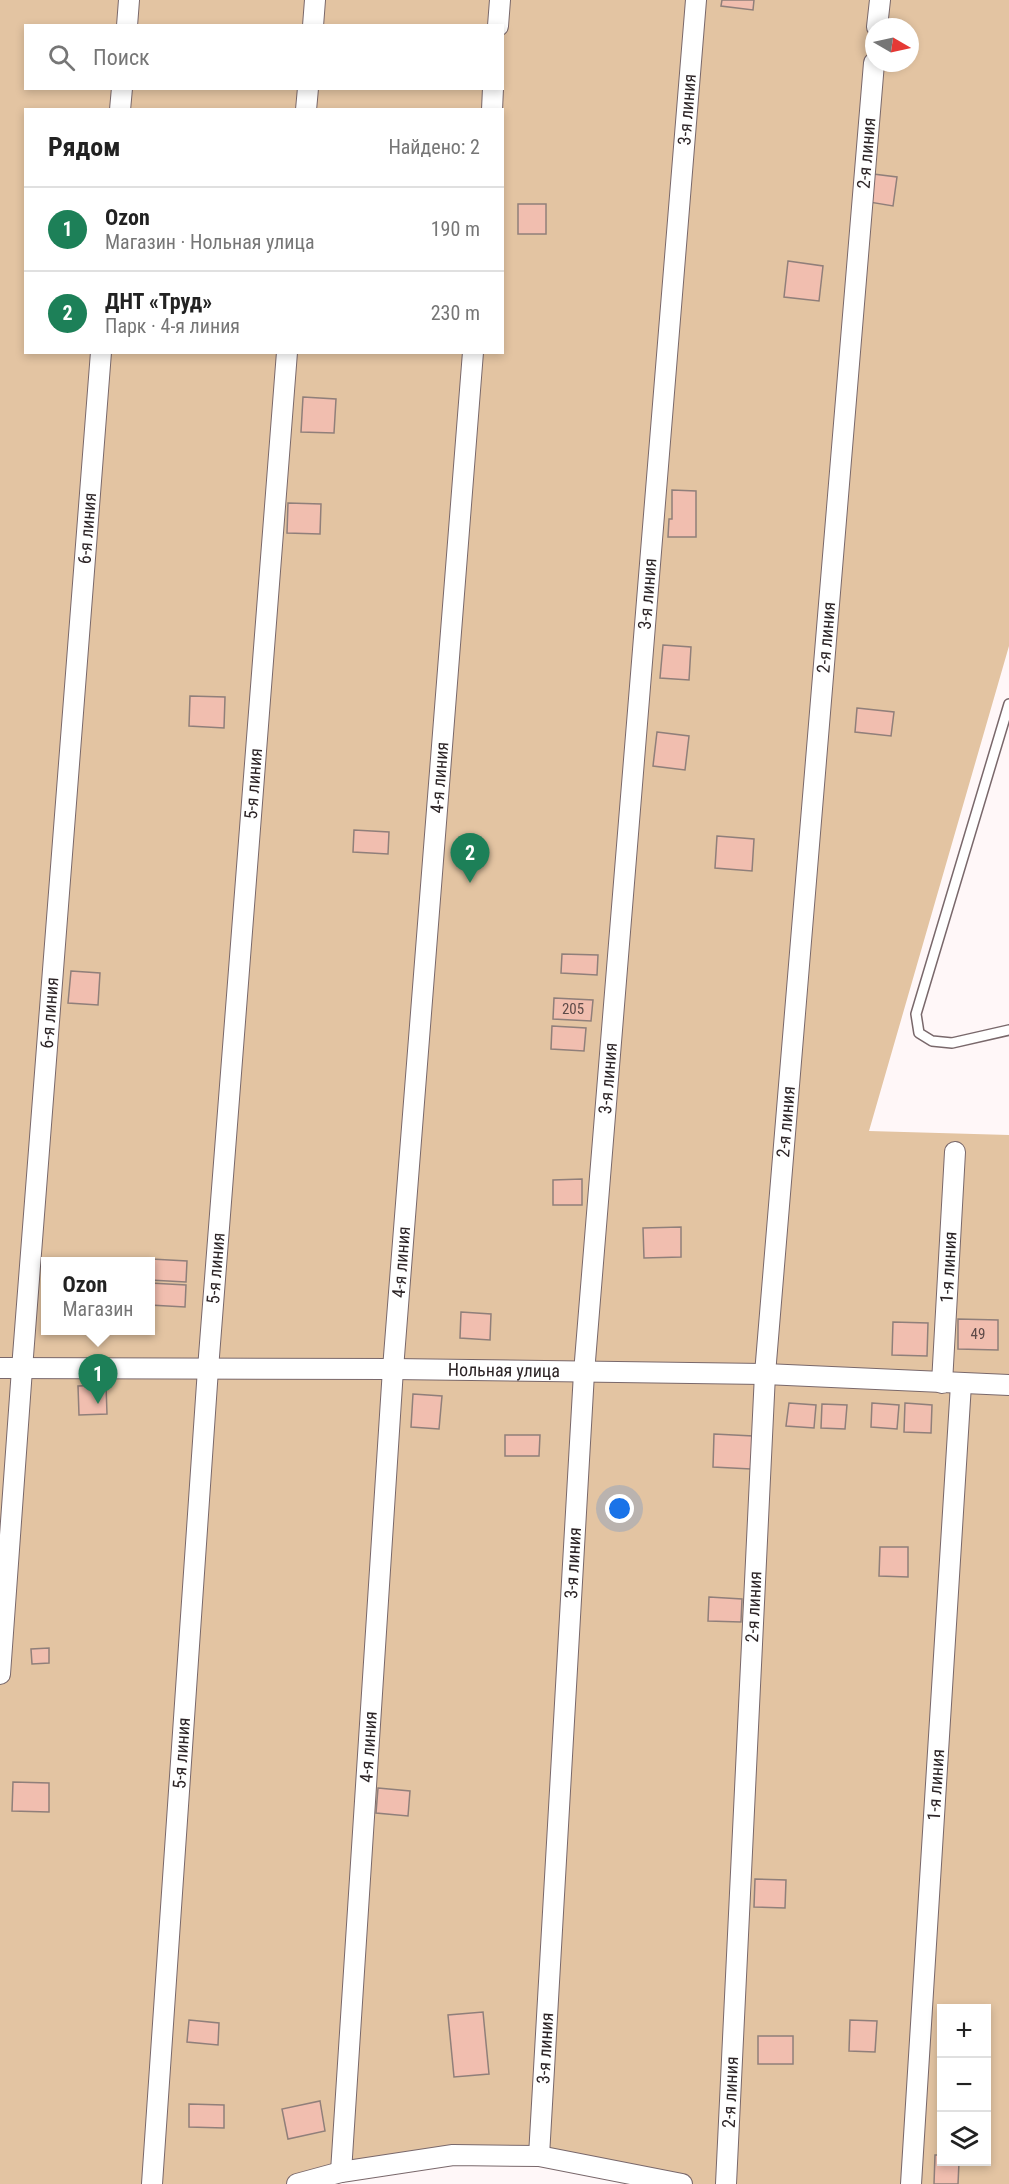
<!DOCTYPE html>
<html lang="ru">
<meta charset="utf-8">
<style>
:root{--surface:#fff;--page:#f6f6f6;--text:#222;--muted:#767676;--line:#e0e0e0;--accent:#1d8058}
body{margin:0;font-family:"Roboto Condensed",sans-serif;background:var(--page);color:var(--text)}
.controls{position:absolute;right:18px;bottom:18px;display:grid;overflow:hidden;border-radius:0px;box-shadow:0 3px 9px #0003}
.controls button{width:54px;height:54px;display:grid;place-items:center;padding:0;border:0;border-bottom:2px solid var(--line);background:var(--surface);color:var(--text);font:30px sans-serif}
.compass{position:absolute;left:865px;top:18px;width:54px;height:54px;border-radius:50%;background:var(--surface);box-shadow:0 3px 9px #0003;rotate:99deg}
.you{position:absolute;left:620px;top:1509px;width:21px;height:21px;margin:-15px;border:4px solid #fff;border-radius:50%;background:#1a73e8;box-shadow:0 0 0 9px #1a73e833}
.badge{display:grid;place-items:center;width:39px;height:39px;border-radius:50%;background:var(--accent);color:#fff;font-size:20px;font-weight:700}
.pin{position:absolute;translate:-50% -50px;filter:drop-shadow(0 2px 3px #0008)}
.pin::after{content:'';position:absolute;top:32px;width:21px;height:18px;background:inherit;clip-path:polygon(0 0,100% 0,50% 100%)}
.popup{position:absolute;left:41px;top:1257px;width:114px;height:78px;box-sizing:border-box;display:grid;place-content:center;border-radius:0px;background:var(--surface);filter:drop-shadow(0 2px 4px #0005);font-size:20px;white-space:nowrap;color:var(--muted)}
.popup b{font-size:22px;color:var(--text)}
.popup::after{content:'';position:absolute;left:50%;top:100%;margin-left:-12px;border:12px solid transparent;border-top-color:var(--surface)}
.list{margin:0;padding:0;list-style:none}
h2{display:flex;justify-content:space-between;align-items:center;height:78px;margin:0;padding:0 24px;font-size:26px}
h2 small{font-size:20px;font-weight:400;color:var(--muted)}
.list li{display:grid;grid-template-columns:39px 1fr auto;gap:18px;align-items:center;box-sizing:border-box;height:84px;padding:0 24px;border-top:2px solid var(--line)}
.list b{display:block;font-size:22px;white-space:nowrap}
.list p{margin:0;font-size:20px;white-space:nowrap;color:var(--muted)}
.list em{font-size:20px;font-style:normal;color:var(--muted)}
.icon{flex:none;width:33px;height:33px;fill:none;stroke:currentColor;stroke-width:2;stroke-linecap:round;stroke-linejoin:round}
.map{position:relative;flex:none;width:1009px;height:2184px;overflow:hidden}
.search{position:absolute;background:var(--surface);box-shadow:0 3px 9px #0003;left:24px;top:24px;width:480px;height:66px;display:flex;align-items:center;gap:15px;box-sizing:border-box;padding:0 21px;border-radius:0px;color:var(--muted);font-size:22px}
.panel{position:absolute;background:var(--surface);box-shadow:0 3px 9px #0003;left:24px;top:108px;width:480px;height:246px;border-radius:0px}
.map>svg:first-child{display:block}
.green{fill:#e3c4a2;fill-rule:evenodd}
.building{fill:#f1beaf;stroke:#907f7a;stroke-width:1.5}
.lines{fill:none;stroke-linecap:round;stroke-linejoin:round}
.lane-casing{stroke:#79686b;stroke-width:12}
.street-casing{stroke:#79686b;stroke-width:22}
.lane{stroke:#fff;stroke-width:9}
.street{stroke:#fff;stroke-width:20}
.labels{text-anchor:middle;stroke-width:5;stroke-linejoin:round;paint-order:stroke}
.number-label{font-size:15px;fill:#5d4a48}
.street-label{font-size:18px;fill:#2c2426;stroke:#fff}
</style>
<div class="map">
<svg width="1009" height="2184" viewBox="0 0 1009 2184">
<rect width="100%" height="100%" fill="#fff7f8"/>
<path class="green" d="M0,0h1009v646l-140,485 140,4v1049h-379l-131,-27 -140,18 -27,9h-332zM26,26h476v62h-476zM874,27h36v36h-36zM26,110h476v242h-476zM45,1262h105v68h-105zM942,2008h44v154h-44z"/>
<g class="building">
<path d="M722,0h32l-1,10 -32,-4z"/>
<path d="M873,174l24,3 -4,29 -24,-4z"/>
<rect x="518" y="204" width="28" height="30"/>
<path d="M788,261l35,5 -4,35 -35,-4z"/>
<path d="M303,397l33,2 -2,34 -33,-1z"/>
<path d="M672,490l24,1v46h-28l1,-18h3z"/>
<path d="M288,503l33,1 -1,30 -33,-1z"/>
<path d="M663,645l28,2 -2,33 -29,-2z"/>
<path d="M190,696l35,1 -1,31 -35,-2z"/>
<path d="M857,708l37,4 -3,24 -36,-4z"/>
<path d="M657,732l32,4 -4,34 -32,-4z"/>
<path d="M354,830l35,2 -1,22 -35,-2z"/>
<path d="M717,836l37,3 -2,32 -37,-3z"/>
<path d="M562,954l36,1 -1,20 -36,-2z"/>
<path d="M71,971l29,2 -2,32 -30,-2z"/>
<path d="M554,998l39,2 -2,21 -38,-2z"/>
<path d="M552,1026l34,2 -2,23 -33,-2z"/>
<path d="M582,1179v26h-29v-25z"/>
<path d="M681,1227v30l-37,1 -1,-30z"/>
<path d="M151,1259l36,2 -1,21 -36,-2z"/>
<path d="M150,1283l36,2 -1,22 -35,-2z"/>
<path d="M461,1312l30,2 -1,26 -30,-2z"/>
<path d="M958,1319l40,1v30l-40,-1z"/>
<path d="M893,1322l35,1 -1,33 -35,-1z"/>
<path d="M106,1385l1,29 -28,1 -1,-29z"/>
<path d="M413,1394l29,2 -3,33 -28,-2z"/>
<path d="M789,1403l27,2 -2,23 -28,-2z"/>
<path d="M872,1403l27,2 -2,24 -26,-2z"/>
<path d="M905,1403l27,2 -1,28 -27,-1z"/>
<path d="M822,1404l25,1 -2,24 -24,-1z"/>
<path d="M714,1434l39,2 -2,33 -38,-2z"/>
<path d="M505,1435h35l-1,21h-34z"/>
<path d="M880,1547h28v30l-29,-1z"/>
<path d="M709,1597l33,2 -1,23 -33,-1z"/>
<path d="M49,1648v15l-17,1 -1,-15z"/>
<path d="M13,1782l36,1v29l-37,-1z"/>
<path d="M378,1788l32,3 -2,25 -32,-3z"/>
<path d="M755,1879l31,1 -1,28 -31,-1z"/>
<path d="M483,2012l6,62 -35,3 -6,-62z"/>
<path d="M189,2020l30,3 -1,22 -31,-3z"/>
<path d="M850,2020l27,1 -2,31 -26,-1z"/>
<rect x="758" y="2036" width="35" height="28"/>
<path d="M320,2101l5,30 -37,8 -6,-30z"/>
<path d="M189,2104l35,1v23l-35,-1z"/>
<path d="M935,2155h7v7h17l-1,22h-24z"/>
</g>
<g class="lines">
<g class="lane-casing">
<path id="lane" d="M1009,704l-93,310 3,19 13,8 20,2 57,-13"/>
</g>
<g class="street-casing">
<g id="street">
<path d="M127,26l2,-26"/>
<path d="M313,26l2,-26"/>
<path d="M498,26l2,-26"/>
<path d="M877,27l3,-27"/>
<path d="M120,110l2,-22"/>
<path d="M306,110l2,-22"/>
<path d="M492,110l1,-22"/>
<path id="s1" d="M0,1368l393,1 372,5 244,11"/>
<path id="s2" d="M942,1383l13,-231"/>
<path id="s3" d="M0,1674l22,-305 79,-1017"/>
<path id="s4" d="M539,2156l45,-783 112,-1373"/>
<path id="s5" d="M341,2172l52,-803 80,-1017"/>
<path id="s6" d="M152,2184l56,-815 79,-1017"/>
<path d="M297,2184l44,-12 112,-17 86,1 143,28"/>
<path id="s7" d="M726,2184l39,-810 109,-1311"/>
<path id="s8" d="M911,2184l50,-800"/>
</g>
</g>
<use href="#lane" class="lane"/>
<use href="#street" class="street"/>
</g>
<g class="labels">
<g class="number-label">
<text x="573" y="1014">205</text>
<text x="978" y="1339">49</text>
</g>
<g class="street-label">
<text dy="6" stroke="none"><textPath href="#s4" startOffset="2052">3-я линия</textPath></text>
<text dy="6" stroke="none"><textPath href="#s7" startOffset="2036">2-я линия</textPath></text>
<text dy="6" stroke="none"><textPath href="#s3" startOffset="1149">6-я линия</textPath></text>
<text dy="6" stroke="none"><textPath href="#s4" startOffset="1566">3-я линия</textPath></text>
<text dy="6" stroke="none"><textPath href="#s7" startOffset="1550">2-я линия</textPath></text>
<text dy="6" stroke="none"><textPath href="#s5" startOffset="1398">4-я линия</textPath></text>
<text dy="6" stroke="none"><textPath href="#s6" startOffset="1404">5-я линия</textPath></text>
<text dy="6" stroke="none"><textPath href="#s3" startOffset="663">6-я линия</textPath></text>
<text dy="6" stroke="none"><textPath href="#s4" startOffset="1080">3-я линия</textPath></text>
<text dy="6" stroke="none"><textPath href="#s7" startOffset="1064">2-я линия</textPath></text>
<text dy="6" stroke="none"><textPath href="#s5" startOffset="912">4-я линия</textPath></text>
<text dy="6" stroke="none"><textPath href="#s6" startOffset="918">5-я линия</textPath></text>
<text dy="6" stroke="none"><textPath href="#s2" startOffset="116">1-я линия</textPath></text>
<text dy="6" stroke="none"><textPath href="#s1" startOffset="504">Нольная улица</textPath></text>
<text dy="6" stroke="none"><textPath href="#s4" startOffset="594">3-я линия</textPath></text>
<text dy="6" stroke="none"><textPath href="#s7" startOffset="578">2-я линия</textPath></text>
<text dy="6" stroke="none"><textPath href="#s5" startOffset="426">4-я линия</textPath></text>
<text dy="6" stroke="none"><textPath href="#s6" startOffset="432">5-я линия</textPath></text>
<text dy="6" stroke="none"><textPath href="#s8" startOffset="400">1-я линия</textPath></text>
<text dy="6" stroke="none"><textPath href="#s4" startOffset="108">3-я линия</textPath></text>
<text dy="6" stroke="none"><textPath href="#s7" startOffset="92">2-я линия</textPath></text>
</g>
</g>
</svg>
<div class="controls">
<button>+</button>
<button>−</button>
<button><svg class="icon" aria-label="layers" viewBox="0 0 24 24"><path d="M12 4l9 5-9 5-9-5zM3 14l9 5 9-5"/></svg></button>
</div>
<svg class="compass" viewBox="-18 -18 36 36"><path d="M0-13l5 13h-10z" fill="#e53935"/><path d="M0 13l5-13h-10z" fill="#767676"/></svg>
<div class="you"></div>
<div class="pin badge" style="left:98px;top:1404px">1</div>
<div class="popup"><b>Ozon</b>Магазин</div>
<div class="pin badge" style="left:470px;top:883px">2</div>
<div class="search"><svg class="icon" aria-label="search" viewBox="0 0 24 24"><circle cx="10" cy="10" r="6"/><path d="M15 15l6 6"/></svg>Поиск</div>
<section class="panel">
<h2>Рядом<small>Найдено: 2</small></h2>
<ul class="list">
<li><span class="badge">1</span><div><b>Ozon</b><p>Магазин · Нольная улица</p></div><em>190 m</em></li>
<li><span class="badge">2</span><div><b>ДНТ «Труд»</b><p>Парк · 4-я линия</p></div><em>230 m</em></li>
</ul>
</section>
</div>
